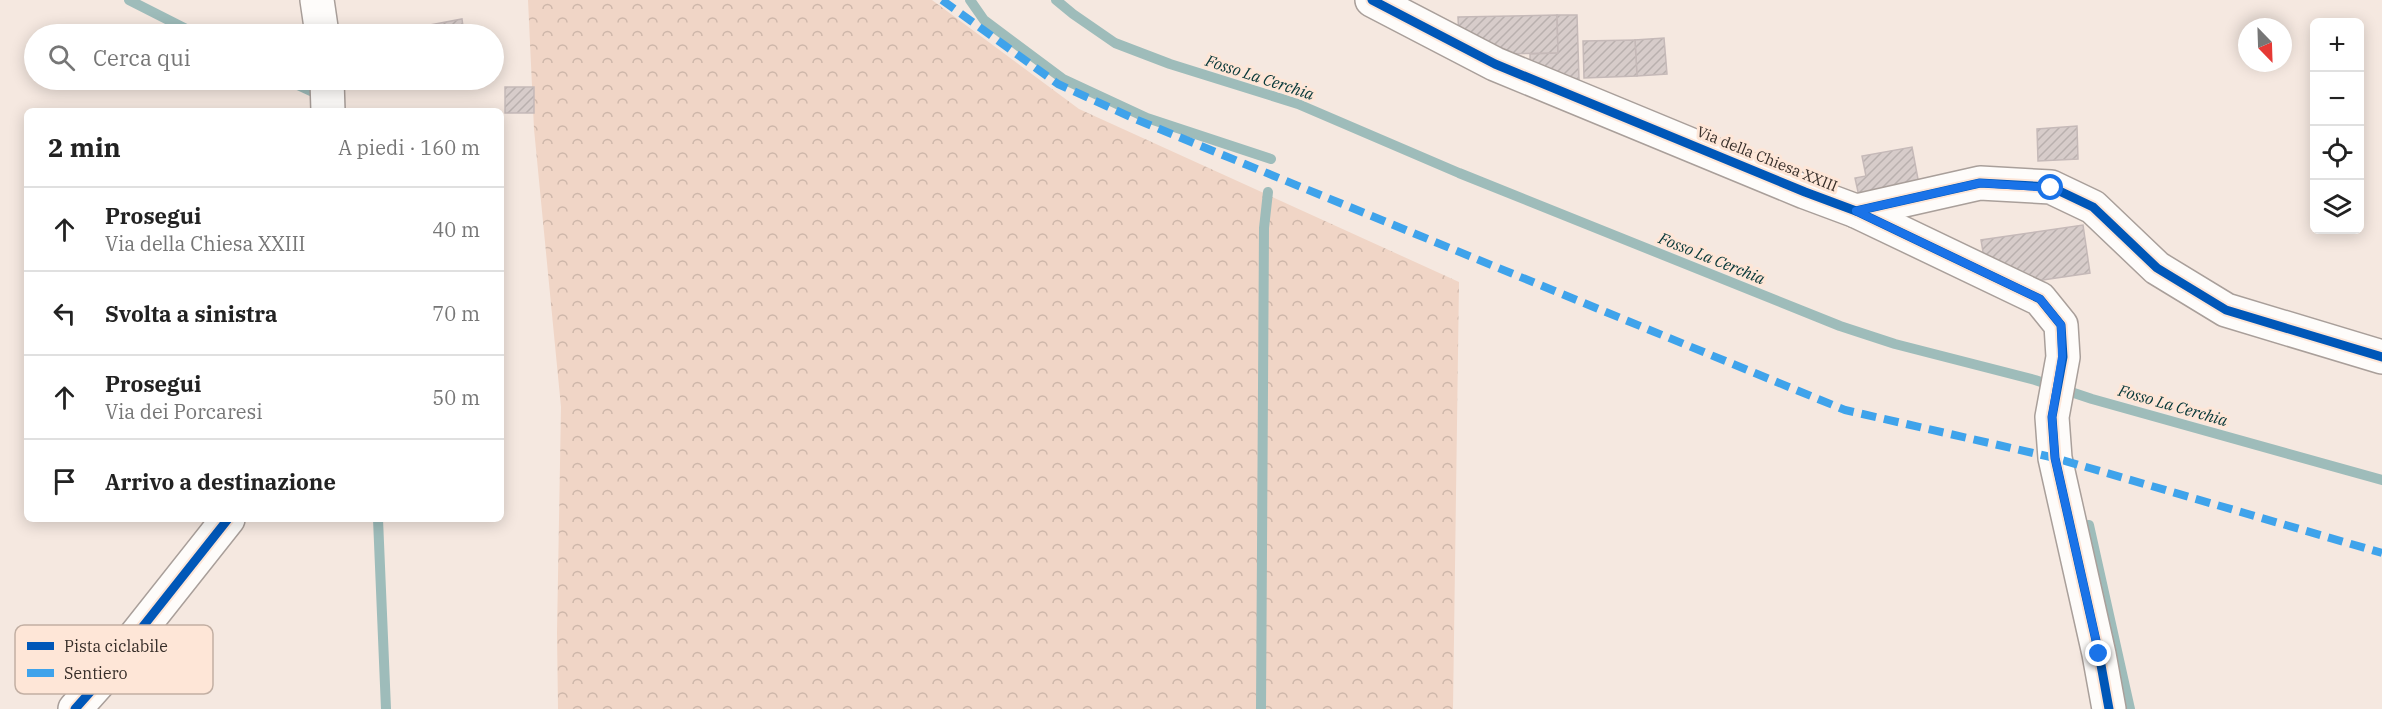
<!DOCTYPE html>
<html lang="it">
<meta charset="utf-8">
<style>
:root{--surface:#fff;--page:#f6f6f6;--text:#222;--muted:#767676;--line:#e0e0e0}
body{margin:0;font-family:"IBM Plex Serif",serif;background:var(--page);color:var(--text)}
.controls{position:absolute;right:18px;top:18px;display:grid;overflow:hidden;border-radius:9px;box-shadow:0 3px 15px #0003}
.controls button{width:54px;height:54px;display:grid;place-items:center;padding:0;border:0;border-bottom:2px solid var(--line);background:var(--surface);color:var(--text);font:30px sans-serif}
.compass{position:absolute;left:2238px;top:18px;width:54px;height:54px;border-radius:50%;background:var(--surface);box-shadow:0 3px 15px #0003;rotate:157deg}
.stop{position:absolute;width:18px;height:18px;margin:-14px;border:4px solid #1a73e8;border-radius:50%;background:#fff}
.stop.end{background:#1a73e8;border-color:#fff;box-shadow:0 2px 6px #0008}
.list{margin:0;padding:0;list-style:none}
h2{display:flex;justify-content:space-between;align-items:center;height:78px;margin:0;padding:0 24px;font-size:26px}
h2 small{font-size:20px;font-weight:400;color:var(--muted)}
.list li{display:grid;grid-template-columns:39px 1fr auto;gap:18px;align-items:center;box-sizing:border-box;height:84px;padding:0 24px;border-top:2px solid var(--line)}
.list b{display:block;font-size:22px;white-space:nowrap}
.list p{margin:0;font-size:20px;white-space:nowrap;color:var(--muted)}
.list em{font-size:20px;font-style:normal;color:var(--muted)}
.icon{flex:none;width:33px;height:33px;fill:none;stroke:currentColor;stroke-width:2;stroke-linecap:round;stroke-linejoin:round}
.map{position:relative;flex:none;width:2382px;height:709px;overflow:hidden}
.search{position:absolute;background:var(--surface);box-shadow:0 3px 15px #0003;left:24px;top:24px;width:480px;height:66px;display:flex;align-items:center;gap:15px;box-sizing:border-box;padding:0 21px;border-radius:33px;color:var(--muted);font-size:22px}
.panel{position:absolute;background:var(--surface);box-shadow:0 3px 15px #0003;left:24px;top:108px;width:480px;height:414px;border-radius:9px}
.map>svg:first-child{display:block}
.forest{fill:url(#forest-crowns)}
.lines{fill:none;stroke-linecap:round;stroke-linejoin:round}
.stream{stroke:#9ebcba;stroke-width:10}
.building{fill:url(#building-hatch);stroke:#c5b9b8;stroke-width:1.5}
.minor-casing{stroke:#a99f9a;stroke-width:36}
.minor{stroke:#fefcfa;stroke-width:33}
.quiet{stroke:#3fa3eb;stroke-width:8;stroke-dasharray:15 8;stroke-linecap:butt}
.cycleway-casing{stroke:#fee6d7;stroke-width:13}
.cycleway{stroke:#0057b8;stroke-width:9}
.route{stroke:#1a73e8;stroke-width:8}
.labels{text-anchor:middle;stroke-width:6;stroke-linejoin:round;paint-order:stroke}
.street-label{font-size:15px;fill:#372e29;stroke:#fee6d7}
.water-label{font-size:16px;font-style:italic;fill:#053637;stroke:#fee6d7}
.key{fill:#fee6d7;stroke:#c2afa3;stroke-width:1.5}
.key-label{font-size:16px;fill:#372e29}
</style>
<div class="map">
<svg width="2382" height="709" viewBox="0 0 2382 709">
<defs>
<pattern id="forest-crowns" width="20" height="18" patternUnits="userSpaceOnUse" patternTransform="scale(1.5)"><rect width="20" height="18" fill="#f0d5c6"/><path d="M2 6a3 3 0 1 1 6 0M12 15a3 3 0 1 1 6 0" fill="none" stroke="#ceb7aa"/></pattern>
<pattern id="building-hatch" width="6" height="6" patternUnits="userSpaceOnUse" patternTransform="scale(1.5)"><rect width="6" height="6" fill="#d7ccca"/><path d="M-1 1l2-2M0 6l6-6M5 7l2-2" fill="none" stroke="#b9b0ae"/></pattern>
</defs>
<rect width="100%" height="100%" fill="#f5e8e0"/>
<path class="forest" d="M528,0h404l147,109 380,173 -6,427h-895l-1,-76 4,-226 -27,-278z"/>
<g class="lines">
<g class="stream">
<path d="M129,0l67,34"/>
<path d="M970,0l14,20 79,59 84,39 124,41"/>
<path d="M1056,0l17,14 42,29 55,21 128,40 161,69 381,153 55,18 140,36 57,19 290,81"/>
<path d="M287,80l28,13"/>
<path d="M378,519l8,190"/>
<path d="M2089,525l41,184"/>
<path d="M1261,709l3,-481 4,-36"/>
</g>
</g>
<g class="building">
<path d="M1557,15l1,38 -68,1 -31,-16 -1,-21z"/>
<path d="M1557,15h20l2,64 -28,1 -21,-7v-19l28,-1z"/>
<path d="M462,19l2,15h-60l-1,-4z"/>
<path d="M1664,38l3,36 -30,2 -2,-36z"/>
<path d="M1635,40l2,36 -53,2 -1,-37z"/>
<rect x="505" y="87" width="29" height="26"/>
<path d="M2077,126l1,33 -40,2 -1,-32z"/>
<path d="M1912,147l8,43 -60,11 -5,-23 11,-2 -4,-20z"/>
<path d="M2083,225l7,48 -54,8 -52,-23 -3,-18z"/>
</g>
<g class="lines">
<g class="minor-casing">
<g id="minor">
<path d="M317,0l5,34"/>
<path d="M1372,0l123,64 310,128 51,19 124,-28 71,4 42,20 64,61 69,42 156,47"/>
<path d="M327,80l1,31"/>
<path d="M1856,211l184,88 21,26 2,32 -11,60 3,41 44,196 10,55"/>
<path d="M75,709l24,-27 129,-163"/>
</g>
</g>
<use href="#minor" class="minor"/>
<path class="quiet" d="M942,0l116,84 77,35 710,291 210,48 327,95"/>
<g class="cycleway-casing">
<g id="cycleway">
<path d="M1372,0l123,64 310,128 51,19 124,-28 71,4 42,20 64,61 69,42 156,47"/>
<path d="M1856,211l184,88 21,26 2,32 -11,60 3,41 44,196 10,55"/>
<path d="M75,709l24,-27 129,-163"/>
</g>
</g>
<use href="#cycleway" class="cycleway"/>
</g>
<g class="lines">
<path class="route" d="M2051,188l-71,-5 -124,28 184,88 21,26 1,32 -10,60 3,41 44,196"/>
</g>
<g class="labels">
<g class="street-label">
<text transform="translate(1767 159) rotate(22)" y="5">Via della Chiesa XXIII</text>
</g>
<g class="water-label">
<text transform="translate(1260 77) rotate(18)" y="6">Fosso La Cerchia</text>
<text transform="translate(1712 258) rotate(22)" y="6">Fosso La Cerchia</text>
<text transform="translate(2173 405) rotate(16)" y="6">Fosso La Cerchia</text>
</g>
</g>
<rect x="15" y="625" width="198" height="69" rx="9" class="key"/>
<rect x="27" y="642" width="27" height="8" fill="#0057b8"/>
<rect x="27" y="669" width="27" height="8" fill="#3fa3eb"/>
<g class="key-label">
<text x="64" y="652">Pista ciclabile</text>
<text x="64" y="679">Sentiero</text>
</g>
</svg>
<div class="controls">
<button>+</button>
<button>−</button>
<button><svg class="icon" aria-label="locate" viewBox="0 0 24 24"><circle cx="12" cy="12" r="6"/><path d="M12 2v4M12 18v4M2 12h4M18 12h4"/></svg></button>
<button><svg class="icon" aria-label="layers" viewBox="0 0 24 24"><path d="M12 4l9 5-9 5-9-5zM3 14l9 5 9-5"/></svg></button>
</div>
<svg class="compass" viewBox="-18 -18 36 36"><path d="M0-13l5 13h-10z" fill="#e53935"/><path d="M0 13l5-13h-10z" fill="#767676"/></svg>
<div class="stop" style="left:2051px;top:188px"></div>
<div class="stop end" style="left:2099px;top:654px"></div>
<div class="search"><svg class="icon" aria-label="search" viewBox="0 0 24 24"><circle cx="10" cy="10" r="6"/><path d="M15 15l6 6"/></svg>Cerca qui</div>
<section class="panel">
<h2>2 min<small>A piedi · 160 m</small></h2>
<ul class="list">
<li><svg class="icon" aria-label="ahead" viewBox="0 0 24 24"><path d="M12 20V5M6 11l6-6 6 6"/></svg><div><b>Prosegui</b><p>Via della Chiesa XXIII</p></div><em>40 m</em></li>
<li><svg class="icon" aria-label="left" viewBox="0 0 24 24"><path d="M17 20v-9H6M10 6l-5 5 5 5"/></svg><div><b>Svolta a sinistra</b></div><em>70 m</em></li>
<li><svg class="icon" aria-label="ahead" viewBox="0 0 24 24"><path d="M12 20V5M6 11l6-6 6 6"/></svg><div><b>Prosegui</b><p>Via dei Porcaresi</p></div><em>50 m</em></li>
<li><svg class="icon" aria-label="arrive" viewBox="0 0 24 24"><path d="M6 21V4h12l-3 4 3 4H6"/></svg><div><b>Arrivo a destinazione</b></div></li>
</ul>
</section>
</div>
